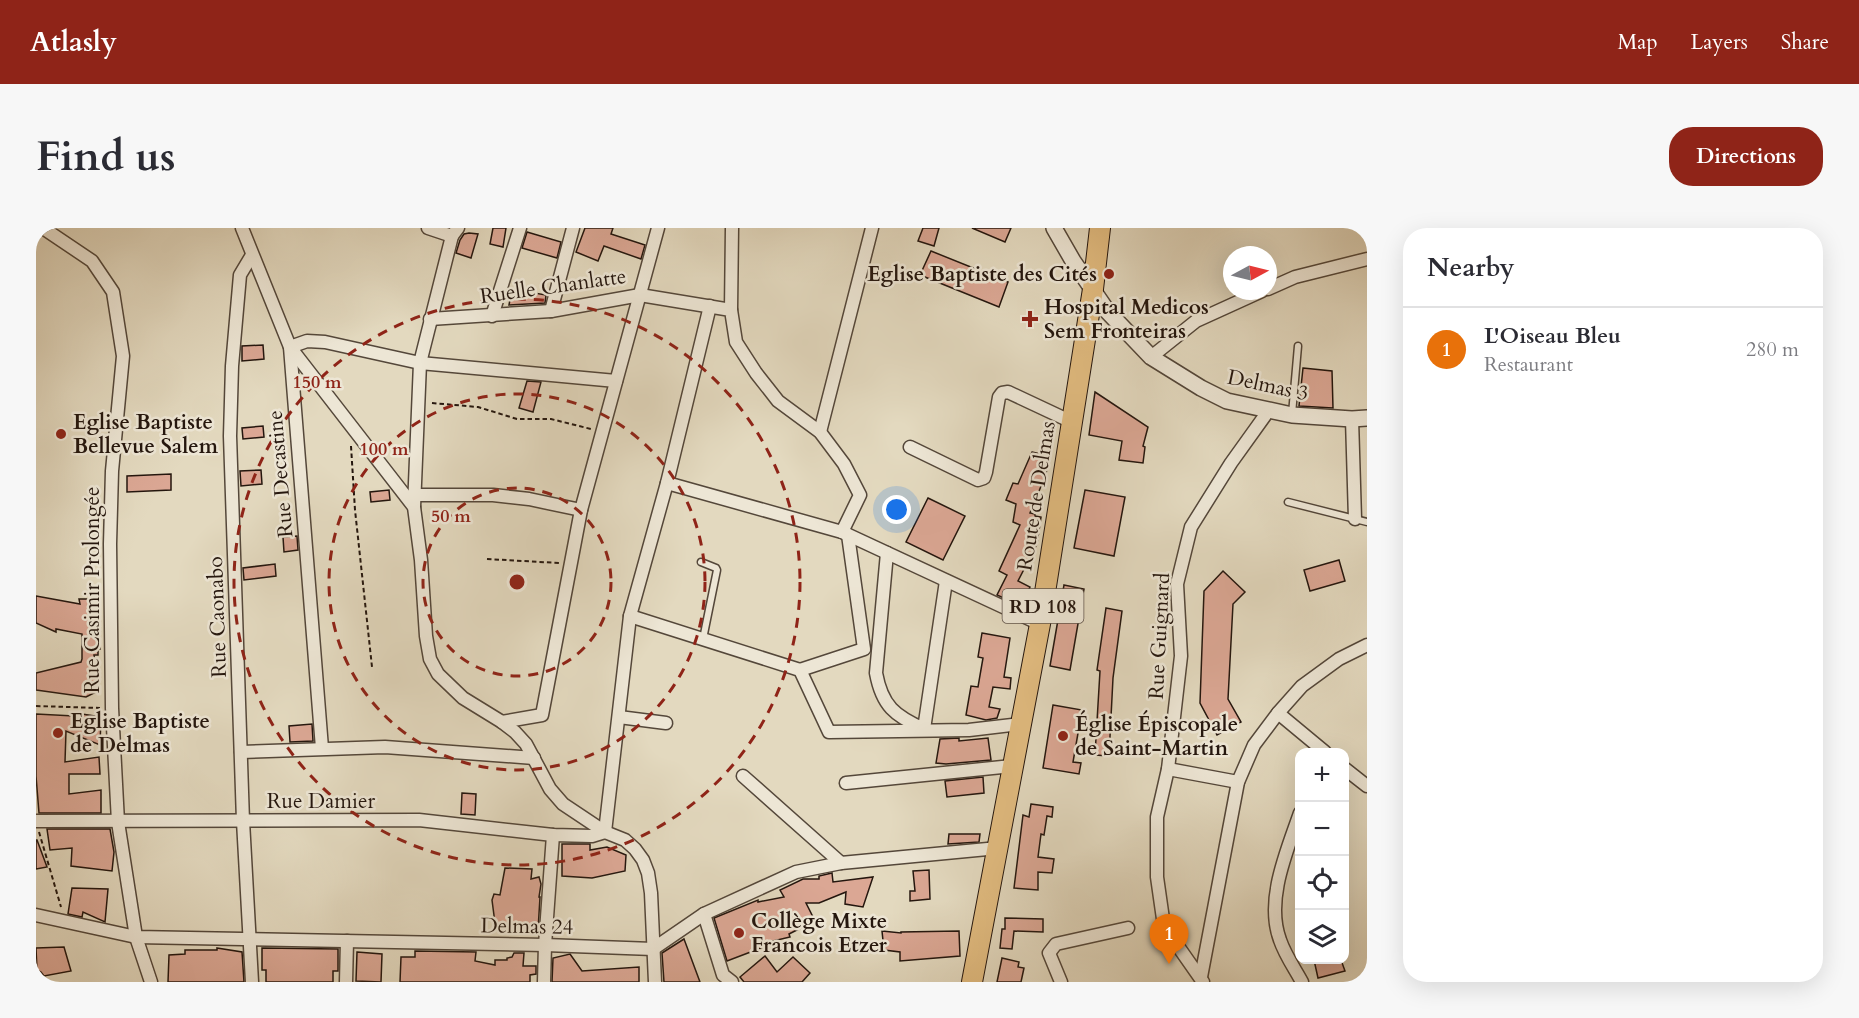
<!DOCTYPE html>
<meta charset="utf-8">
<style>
:root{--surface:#fff;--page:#f7f7f7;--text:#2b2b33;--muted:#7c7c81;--line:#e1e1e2;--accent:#8f2418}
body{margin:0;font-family:Cardo,serif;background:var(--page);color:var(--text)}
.controls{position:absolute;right:18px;bottom:18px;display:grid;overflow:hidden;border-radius:12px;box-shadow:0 6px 24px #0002}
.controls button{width:54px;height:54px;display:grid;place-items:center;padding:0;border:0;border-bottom:2px solid var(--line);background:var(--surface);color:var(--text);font:30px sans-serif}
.compass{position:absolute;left:1187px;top:18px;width:54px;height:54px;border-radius:50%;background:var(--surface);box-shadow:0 6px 24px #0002;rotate:83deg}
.you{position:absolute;left:861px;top:282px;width:21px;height:21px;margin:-15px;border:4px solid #fff;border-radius:50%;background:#1a73e8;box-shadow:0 0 0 9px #1a73e833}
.badge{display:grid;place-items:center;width:39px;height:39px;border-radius:50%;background:var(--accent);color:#fff;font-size:20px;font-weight:700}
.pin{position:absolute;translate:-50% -50px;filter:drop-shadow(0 2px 3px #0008)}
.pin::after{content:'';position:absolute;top:32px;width:21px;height:18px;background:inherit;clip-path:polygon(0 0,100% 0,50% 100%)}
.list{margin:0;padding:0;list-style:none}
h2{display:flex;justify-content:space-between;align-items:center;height:78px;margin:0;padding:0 24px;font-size:26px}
h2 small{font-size:20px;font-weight:400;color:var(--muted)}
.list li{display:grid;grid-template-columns:39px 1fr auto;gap:18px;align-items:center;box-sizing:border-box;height:84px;padding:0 24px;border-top:2px solid var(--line)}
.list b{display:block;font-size:22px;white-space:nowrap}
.list p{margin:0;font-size:20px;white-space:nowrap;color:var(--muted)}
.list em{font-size:20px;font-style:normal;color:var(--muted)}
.icon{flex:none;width:33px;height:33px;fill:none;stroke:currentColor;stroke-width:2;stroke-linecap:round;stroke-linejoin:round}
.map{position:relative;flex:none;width:1331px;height:754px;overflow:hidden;border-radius:24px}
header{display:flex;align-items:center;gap:36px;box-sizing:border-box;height:84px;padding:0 30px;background:var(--accent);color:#fff}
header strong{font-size:28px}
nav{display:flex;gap:33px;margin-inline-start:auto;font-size:21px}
.intro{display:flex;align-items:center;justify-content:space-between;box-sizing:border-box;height:144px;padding:0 36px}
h1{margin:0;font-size:42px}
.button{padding:15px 27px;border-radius:24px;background:var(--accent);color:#fff;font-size:21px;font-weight:700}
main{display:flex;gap:36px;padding:0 36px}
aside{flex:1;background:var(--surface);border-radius:24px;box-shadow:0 6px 24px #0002}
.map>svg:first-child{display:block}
.building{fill:#dba794;stroke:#24160e;stroke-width:1.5}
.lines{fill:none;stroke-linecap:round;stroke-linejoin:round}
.service-casing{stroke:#54473a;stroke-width:9}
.minor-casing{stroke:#54473a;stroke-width:15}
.tertiary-casing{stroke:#54473a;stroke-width:18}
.primary-casing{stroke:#24160e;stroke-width:22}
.path{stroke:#24160e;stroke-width:2;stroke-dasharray:4.5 3;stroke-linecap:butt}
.service{stroke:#ede6d5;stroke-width:6}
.minor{stroke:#ede6d5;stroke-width:12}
.tertiary{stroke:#ede6d5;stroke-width:15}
.primary{stroke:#e2bc80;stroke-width:20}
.ring{fill:none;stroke:#8f2418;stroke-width:3;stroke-dasharray:10 8}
.poi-dot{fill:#8f2418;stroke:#ede6d5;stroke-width:2}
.labels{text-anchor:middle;stroke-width:5;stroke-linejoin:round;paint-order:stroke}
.shield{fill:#ede6d5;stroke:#60544a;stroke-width:1.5}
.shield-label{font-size:20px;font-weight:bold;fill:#24160e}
.poi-label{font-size:21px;font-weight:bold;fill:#24160e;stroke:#ede6d5;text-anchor:start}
.street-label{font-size:21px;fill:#24160e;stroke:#ede6d5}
.centre{fill:#8f2418;stroke:#ede6d5;stroke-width:3}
.ring-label{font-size:18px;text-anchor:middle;font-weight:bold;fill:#8f2418;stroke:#ede6d5;stroke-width:5;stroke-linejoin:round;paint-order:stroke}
</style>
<header>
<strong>Atlasly</strong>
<nav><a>Map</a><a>Layers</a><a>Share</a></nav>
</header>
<div class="intro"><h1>Find us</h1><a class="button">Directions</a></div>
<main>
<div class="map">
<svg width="1331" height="754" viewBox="0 0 1331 754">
<rect width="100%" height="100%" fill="#e3d9bf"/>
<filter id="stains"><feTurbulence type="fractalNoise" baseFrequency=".00333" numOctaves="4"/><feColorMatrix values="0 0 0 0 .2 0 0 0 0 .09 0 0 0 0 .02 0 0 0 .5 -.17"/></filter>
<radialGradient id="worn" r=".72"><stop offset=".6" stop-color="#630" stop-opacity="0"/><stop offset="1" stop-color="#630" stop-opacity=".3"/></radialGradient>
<g class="building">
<path d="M457,0h13l-3,19 -13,-3z"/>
<path d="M549,0h28l-2,6 34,11 -4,14 -37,-13 -6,15 -22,-9z"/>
<path d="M887,0h16l-5,18 -16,-5z"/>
<path d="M936,0h39l-6,14z"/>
<path d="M491,4l34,10 -4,16 -35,-10z"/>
<path d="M433,5l9,1 -7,24 -15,-5 4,-13 4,-6z"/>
<path d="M895,23l77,31 -9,25 -79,-32z"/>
<path d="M476,61l34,6 -1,8 -36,2z"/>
<path d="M227,117l1,14 -22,2v-15z"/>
<path d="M1267,140l29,3 1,37 -34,-2z"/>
<path d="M491,153l14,1 -8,30 -14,-4z"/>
<path d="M1059,164l53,35 -5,19 2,1 -2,16 -24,-3 3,-19 -33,-6z"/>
<path d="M227,198l1,11 -21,2 -1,-11z"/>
<path d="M996,224l17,4 -3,18 -16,39 5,1v2l6,1 -4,27 -19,37 12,6 -6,13 -2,-1 -3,6 -22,-10 10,-20 -8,-4 21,-46 -7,-3 3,-18 -10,-4 7,-17 5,1z"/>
<path d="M225,242l1,14 -21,2 -1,-15z"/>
<path d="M135,246v16l-44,2v-16z"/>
<path d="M353,262l1,10 -19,2 -1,-10z"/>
<path d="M1049,262l40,7 -11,59 -40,-8z"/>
<path d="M892,270l37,18 -22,44 -37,-18z"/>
<path d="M261,308l1,14 -14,2 -1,-15z"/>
<path d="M1303,332l6,21 -35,10 -6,-21z"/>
<path d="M239,336l1,12 -32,4 -1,-12z"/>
<path d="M1187,343l22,21 -12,12 -5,95 13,23 -24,13 -17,-32 4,-112z"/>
<path d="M1028,357l20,4 -14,81 -20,-4z"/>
<path d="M0,368l44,8 -1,-5h21l-9,36h7l2,14h-2v6h-4l4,36 -12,6 -50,-7v-17l45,-11 1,-3v-25l-26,-5v3l-20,-9z"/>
<path d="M1070,380l16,3 -9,67 -4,78 -14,-1 5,-84 -3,-1z"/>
<path d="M946,405l28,5 -6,39 7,1 -1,11 -17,-2 -4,20 11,2 -3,9 -11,2 -20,-5 5,-29 7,1 5,-29 -5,-1z"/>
<path d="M1017,477l29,5 -9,52 8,1 -2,11 -36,-6z"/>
<path d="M39,485l26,4 -1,28 -34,-14 -1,31 34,-5 1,17h-31v20l32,-4v23h-62l-3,-37v-62l38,2z"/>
<path d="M276,496l1,17 -23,1 -1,-16z"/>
<path d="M923,510v3l29,-3 3,22 -45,4 -10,-1 4,-24z"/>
<path d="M947,549l1,16 -37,4 -2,-16z"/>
<path d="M426,565l14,1 -1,21 -14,-1z"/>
<path d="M995,576l22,3 -1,10 -5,-1 -3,19 -3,-1 -3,23 16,2 -2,14 -14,-1v18l-24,-2 9,-73 6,2z"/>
<path d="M11,601h63l4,23 -2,19 -41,-5 1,-18 -22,2z"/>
<path d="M913,606h31l-1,8 -31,2z"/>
<path d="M0,612h1l10,27 -11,2z"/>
<path d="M526,616h28v6l17,-3 19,8 -1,16 -33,7 -30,-2z"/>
<path d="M469,640l27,1 -1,10 8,-2 2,7 -2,13h1l-2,33 -5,2 -6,-1 -4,-4 -10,3 -18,-7 -3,-23 2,-6 6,1z"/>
<path d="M893,642l1,29 -20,2v-10h5l-2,-20z"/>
<path d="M796,645l1,9 40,-5 -10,30 -18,-3 1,-12 -27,11h-13l9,18 -26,13 1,3 -17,4 1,2 -47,18 -13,-43 44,-18v2l26,-5 -4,-7 23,-11h16v-3z"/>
<path d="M36,660l36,1 -3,33 -22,-10 -1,5 -14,-3z"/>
<path d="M969,690l38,1v13l-29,-1 -2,18 -12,-1 2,-19h3z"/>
<path d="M846,703l19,2v-1l58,-1 1,25 -60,5v-9l-16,-2z"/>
<path d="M648,711l16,43h-36l-2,-29z"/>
<path d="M28,719l7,24 -27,5 -3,-4 -4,-2 -1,-22z"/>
<path d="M181,720l25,4 2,30h-76l1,-27 16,-1v-4h32z"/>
<path d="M226,720l76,1v22h-5v11h-67v-12h-4z"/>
<path d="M379,723l61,1 -1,9 20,4v-5h12v-2l5,-1 2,-4h10l-1,13h13v8l-6,1v7h-130l1,-25h14z"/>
<path d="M321,724l25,2 -1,28 -25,-1z"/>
<path d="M534,726l12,17 57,-4v15h-87l1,-24z"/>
<path d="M729,728l12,16 16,-15 17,16 -8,9h-58l-4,-5z"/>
<path d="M966,730l17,4 -1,5 6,1 -3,14h-24z"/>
<path d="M1278,732h27l4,11 -27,7z"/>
</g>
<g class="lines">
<g class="service-casing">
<g id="service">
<path d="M1256,186l6,-68"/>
<path d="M1252,274l79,20"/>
<path d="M665,334l15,6 1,2 -14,69"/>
</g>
</g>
<g class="minor-casing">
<g id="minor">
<path d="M7,0l49,33 21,31 10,64 -11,115 -2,73 2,164 6,114 18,115 15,45"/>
<path d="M206,0l48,119 124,160 7,53 5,76 4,23 8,15 25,24 39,24 13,10 11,12 24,45 13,15 42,28 20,8 10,9 8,11 5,13 3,20 4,89"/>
<path d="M392,0l24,8 6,-8"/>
<path d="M1232,61l27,-12 72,-18"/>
<path d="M695,82l1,-82"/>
<path d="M515,83l22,-83"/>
<path d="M456,88l28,-88"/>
<path d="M394,91l121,-8 89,-16 91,15 5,32 20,31 22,28 42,31 24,32 16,31 -18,37"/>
<path d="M1115,129l45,-36 66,-30"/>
<path d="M1316,191l3,100"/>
<path d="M784,204l52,-204"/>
<path d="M874,219l68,33 6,-2 2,-6 13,-75 3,-4 6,-1 64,30"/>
<path d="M631,255l175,49 198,92"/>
<path d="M379,267h78l36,4 52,11"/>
<path d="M378,279l6,-144 32,-127"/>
<path d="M851,325l-11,120c6,33 19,43 48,56l22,-148"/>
<path d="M594,388l170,54 29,62 140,-2 51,-6"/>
<path d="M764,442l64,-21 -16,-114"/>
<path d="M1242,485l47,39"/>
<path d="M583,489l47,6"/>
<path d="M466,494l40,-7 39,-205 77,-282"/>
<path d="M286,520l-32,-401 17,-6 18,1 95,21 196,18"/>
<path d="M205,524l144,-5 149,11"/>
<path d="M1308,540l23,18"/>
<path d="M1132,541l70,13"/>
<path d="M707,548l98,87"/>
<path d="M810,555l166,-17"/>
<path d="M1264,585c-13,38 -35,87 -20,127 5,15 15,29 22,42"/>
<path d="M1,593l382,-1 134,15 39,1 13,-4 25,-216 37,-133 43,-177"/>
<path d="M668,686l19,61 9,7"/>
<path d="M0,687l100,22 409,8 108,4 51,-35 92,-42 45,-9 157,-15"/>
<path d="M1165,749l37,-195 16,-37 24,-32 24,-27 37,-27 28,-14"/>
<path d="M0,750l1,4"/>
<path d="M216,754l-9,-161 -13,-385 2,-70 8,-91 12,-20"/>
<path d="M310,754l1,-41"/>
<path d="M508,754l1,-37 8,-110"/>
<path d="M1025,754l-12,-29 7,-9 72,-16"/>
<path d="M1167,754l-35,-50 -5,-13 -6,-42v-60l11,-48 13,-113 -4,-72 14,-57 40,-64 38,-53"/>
</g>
</g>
<g class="tertiary-casing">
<path id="tertiary" d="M1018,0l19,33 35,51 43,45 50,31 26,13 65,14 60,4 15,-1"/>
</g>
<g class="primary-casing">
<path id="primary" d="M936,754l68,-358 53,-335 7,-61"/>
</g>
<g class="path">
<path d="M396,175l46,4 39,12h34l40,10"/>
<path d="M315,218l4,64 17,157"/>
<path d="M451,331l72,4"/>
<path d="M0,478l64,2"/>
<path d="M3,604l22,75"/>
</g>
<use href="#service" class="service"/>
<use href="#minor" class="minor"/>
<use href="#tertiary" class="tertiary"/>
<use href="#primary" class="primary"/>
</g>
<g class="ring">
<circle cx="481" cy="354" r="94"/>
<circle cx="481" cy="354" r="188"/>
<circle cx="481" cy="354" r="283"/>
</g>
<g class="poi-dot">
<circle cx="1073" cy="46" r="6"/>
<path d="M991 82h6v6h6v6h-6v6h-6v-6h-6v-6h6z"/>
<circle cx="25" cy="206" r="6"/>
<circle cx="22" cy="505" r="6"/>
<circle cx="1027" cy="508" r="6"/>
<circle cx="703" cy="705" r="6"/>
</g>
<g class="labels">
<rect class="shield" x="966.5" y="361" width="81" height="34" rx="4.5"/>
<g class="shield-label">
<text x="1007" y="385">RD 108</text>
</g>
<g class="poi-label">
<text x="1061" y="53" text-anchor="end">Eglise Baptiste des Cités</text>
<text x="1008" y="86">Hospital Medicos<tspan x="1008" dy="24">Sem Fronteiras</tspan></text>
<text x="37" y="201">Eglise Baptiste<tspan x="37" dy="24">Bellevue Salem</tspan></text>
<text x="34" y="500">Eglise Baptiste<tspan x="34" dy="24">de Delmas</tspan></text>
<text x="1039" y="503">Église Épiscopale<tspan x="1039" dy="24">de Saint-Martin</tspan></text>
<text x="715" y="700">Collège Mixte<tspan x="715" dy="24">Francois Etzer</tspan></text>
</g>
<g class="street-label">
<text transform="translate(517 58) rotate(-8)" y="7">Ruelle Chanlatte</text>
<text transform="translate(1232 157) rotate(12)" y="7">Delmas 3</text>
<text transform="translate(244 246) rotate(-95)" y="7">Rue Decastine</text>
<text transform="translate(1000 268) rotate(-81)" y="7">Route de Delmas</text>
<text transform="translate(56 362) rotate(-90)" y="7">Rue Casimir Prolongée</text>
<text transform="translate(181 389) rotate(-92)" y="7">Rue Caonabo</text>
<text transform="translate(1123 408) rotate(-87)" y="7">Rue Guignard</text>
<text x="285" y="580">Rue Damier</text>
<text transform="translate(491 698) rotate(1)" y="7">Delmas 24</text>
</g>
</g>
<circle cx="481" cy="354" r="9" class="centre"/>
<g class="ring-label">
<text x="281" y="160">150 m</text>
<text x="348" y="227">100 m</text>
<text x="415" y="294">50 m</text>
</g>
<rect width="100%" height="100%" filter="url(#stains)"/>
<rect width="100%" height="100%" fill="url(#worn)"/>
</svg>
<div class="controls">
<button>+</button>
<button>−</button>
<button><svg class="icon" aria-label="locate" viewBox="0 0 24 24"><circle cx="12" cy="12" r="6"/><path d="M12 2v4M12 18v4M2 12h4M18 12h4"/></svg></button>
<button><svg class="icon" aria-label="layers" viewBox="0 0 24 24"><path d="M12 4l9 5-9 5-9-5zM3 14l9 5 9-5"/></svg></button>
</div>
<svg class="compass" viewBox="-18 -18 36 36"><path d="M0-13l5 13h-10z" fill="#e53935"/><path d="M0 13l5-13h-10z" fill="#7c7c81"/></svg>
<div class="you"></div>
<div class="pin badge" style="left:1133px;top:736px;background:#e8710a">1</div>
</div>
<aside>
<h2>Nearby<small></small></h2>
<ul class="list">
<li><span class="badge" style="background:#e8710a">1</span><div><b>L'Oiseau Bleu</b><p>Restaurant</p></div><em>280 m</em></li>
</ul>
</aside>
</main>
